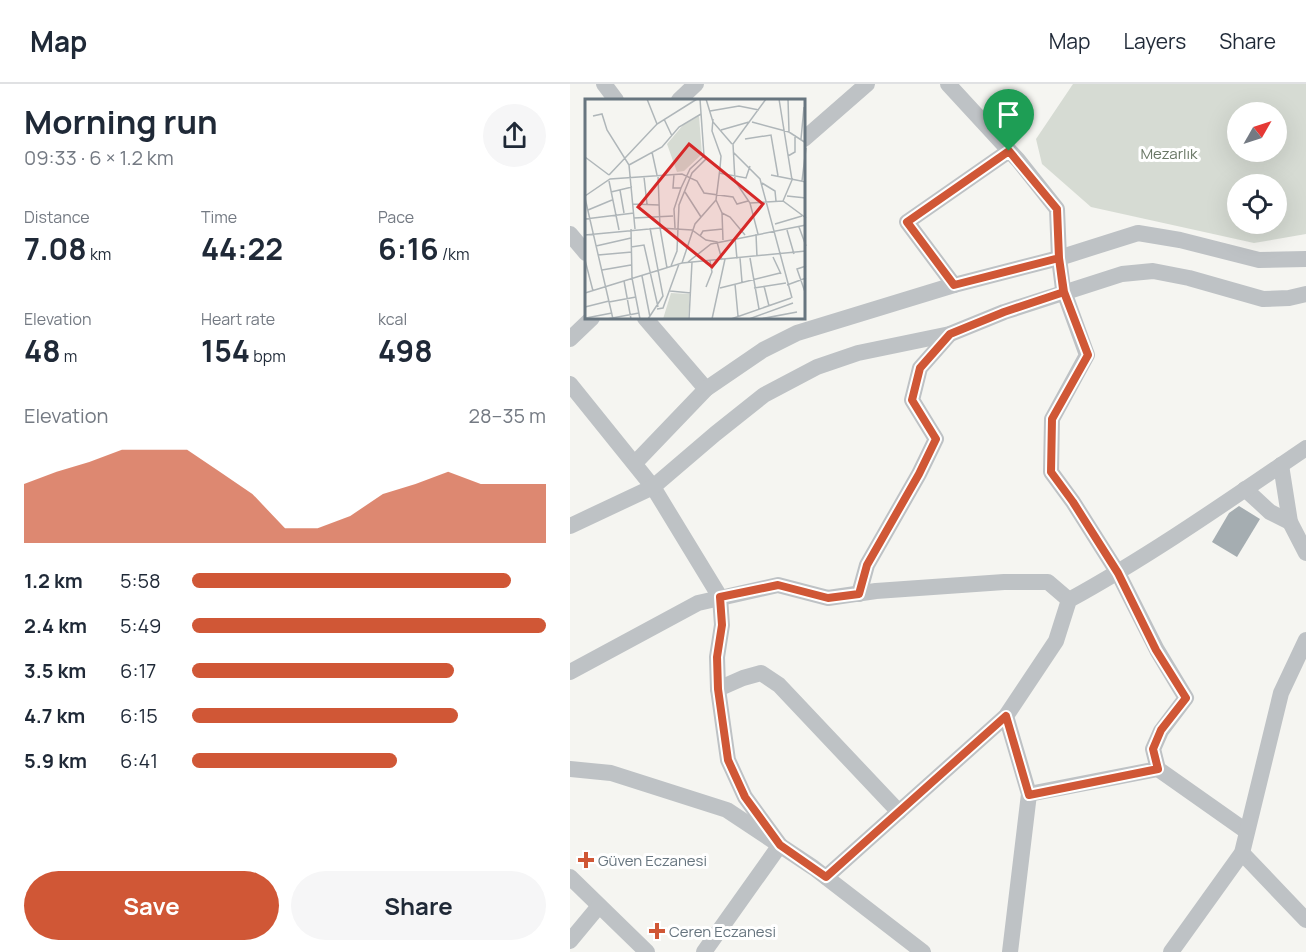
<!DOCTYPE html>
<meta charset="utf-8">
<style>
body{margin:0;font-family:Manrope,sans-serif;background:#f6f6f7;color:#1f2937;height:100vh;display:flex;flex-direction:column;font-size:22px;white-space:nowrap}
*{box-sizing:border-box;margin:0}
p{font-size:20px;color:#747a83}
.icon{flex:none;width:33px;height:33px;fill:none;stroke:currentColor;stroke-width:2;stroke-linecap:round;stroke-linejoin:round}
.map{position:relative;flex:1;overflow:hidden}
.panel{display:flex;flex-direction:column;background:#fff;width:570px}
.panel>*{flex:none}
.needle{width:39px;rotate:51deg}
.fabs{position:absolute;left:657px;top:18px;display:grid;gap:12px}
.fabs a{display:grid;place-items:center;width:60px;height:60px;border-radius:50%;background:#fff;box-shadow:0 6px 24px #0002;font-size:30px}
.pin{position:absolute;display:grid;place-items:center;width:51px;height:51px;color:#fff;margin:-62px -26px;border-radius:50% 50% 50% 0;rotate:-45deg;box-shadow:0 0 6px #0007}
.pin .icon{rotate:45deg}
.round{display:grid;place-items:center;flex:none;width:63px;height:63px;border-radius:32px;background:#f6f6f7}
.headline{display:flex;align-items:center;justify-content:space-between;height:102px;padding:0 24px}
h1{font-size:33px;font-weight:700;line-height:45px}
.stats{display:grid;grid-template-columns:repeat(3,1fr);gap:9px;height:102px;padding:6px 24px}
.stats div{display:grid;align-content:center}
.stats b{font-size:30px;font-weight:700}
.stats small{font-size:16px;font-weight:400}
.stats p{font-size:16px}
.chart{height:168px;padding:12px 24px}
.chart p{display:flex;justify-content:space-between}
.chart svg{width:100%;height:108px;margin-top:6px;fill:#d05736;opacity:.7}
.cta{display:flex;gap:12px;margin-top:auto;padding:12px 24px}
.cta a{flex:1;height:69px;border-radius:36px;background:#d05736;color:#fff;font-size:24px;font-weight:700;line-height:69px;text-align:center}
.cta a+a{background:#f6f6f7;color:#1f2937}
ul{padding:0 24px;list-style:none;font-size:20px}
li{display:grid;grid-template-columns:96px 72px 1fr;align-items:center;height:45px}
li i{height:15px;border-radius:8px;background:#d05736}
header{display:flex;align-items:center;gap:36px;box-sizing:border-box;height:84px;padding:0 30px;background:#fff;border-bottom:2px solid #e0e1e3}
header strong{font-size:28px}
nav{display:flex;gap:33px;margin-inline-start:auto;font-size:21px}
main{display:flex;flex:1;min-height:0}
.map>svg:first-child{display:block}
.green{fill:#d6dbd3;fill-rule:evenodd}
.building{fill:#a5adb1}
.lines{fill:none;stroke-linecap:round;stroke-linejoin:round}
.minor{stroke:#bec2c5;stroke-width:16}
.route-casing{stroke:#fff;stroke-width:12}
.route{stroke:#d05736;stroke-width:8}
.poi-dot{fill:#d05736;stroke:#fff;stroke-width:2}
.labels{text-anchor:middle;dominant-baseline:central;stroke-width:6;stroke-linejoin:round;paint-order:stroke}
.park-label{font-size:15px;fill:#697765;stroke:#fff}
.poi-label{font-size:15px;fill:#67757f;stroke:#fff;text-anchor:start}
.inset-road{fill:none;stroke:#afb6b9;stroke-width:1.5}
.view{fill:#d62828;fill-opacity:0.15;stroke:#d62828;stroke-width:3}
.inset-edge{fill:none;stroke:#67757f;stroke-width:3}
</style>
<header>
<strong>Map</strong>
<nav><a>Map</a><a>Layers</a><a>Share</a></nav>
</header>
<main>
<section class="panel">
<div class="headline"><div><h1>Morning run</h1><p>09:33 · 6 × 1.2 km</p></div><a class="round"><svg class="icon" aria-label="share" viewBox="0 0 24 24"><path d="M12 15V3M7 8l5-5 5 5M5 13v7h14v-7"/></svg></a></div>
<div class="stats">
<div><p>Distance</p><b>7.08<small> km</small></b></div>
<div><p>Time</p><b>44:22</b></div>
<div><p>Pace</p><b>6:16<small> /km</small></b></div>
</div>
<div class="stats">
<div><p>Elevation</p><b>48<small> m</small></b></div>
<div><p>Heart rate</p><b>154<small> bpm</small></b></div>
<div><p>kcal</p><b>498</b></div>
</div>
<div class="chart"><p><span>Elevation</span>28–35 m</p>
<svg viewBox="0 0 160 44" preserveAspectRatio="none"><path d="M0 44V20L10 15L20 11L30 6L40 6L50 6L60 15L70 24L80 38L90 38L100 33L110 24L120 20L130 15L140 20L150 20L160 20V44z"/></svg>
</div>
<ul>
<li><b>1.2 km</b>5:58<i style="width:90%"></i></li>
<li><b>2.4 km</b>5:49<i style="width:100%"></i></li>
<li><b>3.5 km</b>6:17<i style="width:74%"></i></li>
<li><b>4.7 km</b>6:15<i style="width:75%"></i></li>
<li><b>5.9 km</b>6:41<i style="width:58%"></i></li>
</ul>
<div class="cta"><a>Save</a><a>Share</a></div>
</section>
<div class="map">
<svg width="736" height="868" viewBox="0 0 736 868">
<rect width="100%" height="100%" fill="#f5f5f1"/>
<path class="green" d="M503 0H736V150L684 159 521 123 472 80 466 55ZM668 28H706V68H668ZM668 100H706V140H668Z"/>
<path class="building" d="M669 422 690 435 667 473 642 458 659 429Z"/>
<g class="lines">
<g class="minor">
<path d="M34 0 46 16"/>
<path d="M378 0 448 76 487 125 489 174 493 205 517 271 482 335 481 388 503 418 548 489 587 566 616 614 591 647 583 665 588 685 676 747"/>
<path d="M109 16 126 0"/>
<path d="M234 55 297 0"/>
<path d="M0 150 16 169"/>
<path d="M384 201 337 138 439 67"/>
<path d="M75 234 136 305"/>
<path d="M0 255 22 234"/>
<path d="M0 300 83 403 150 513 152 541 147 573 148 605 158 676 175 713 210 761 134 868"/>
<path d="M65 379 136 305 193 266 227 249 384 201 489 174 568 149 610 156 689 176 736 175"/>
<path d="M711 381 720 438 736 469"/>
<path d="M675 405 700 428 720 438"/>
<path d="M0 442 83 403 145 350 194 311 247 283 288 269 380 250 434 228 552 190 583 187 619 194 693 215 719 214 736 210"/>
<path d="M289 510 297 481 349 390 366 355 342 316 350 284 380 250"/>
<path d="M0 588 128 519 208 501 258 514 306 507 434 498H478L499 516"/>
<path d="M148 605 173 594 191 589 209 601 329 728"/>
<path d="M436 632 459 710 440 868"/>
<path d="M0 685 41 689 157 726 244 784 353 868"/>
<path d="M459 710 588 685"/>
<path d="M672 769 736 836"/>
<path d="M0 793 77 868"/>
<path d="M256 793 436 632 486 557 499 516C581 471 658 417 736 364"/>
<path d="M0 857 29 822"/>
<path d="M601 868 672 769 711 609 736 556"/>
</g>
</g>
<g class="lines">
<g class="route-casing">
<path id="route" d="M439 67 487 125 489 174 494 208 434 228 380 250 350 284 342 316 366 355 349 390 297 481 289 510 258 514 208 501 150 513 152 541 147 573 148 605 158 676 175 713 210 761 256 793 436 632 459 711 588 685 583 665 591 646 616 614 586 566 548 489 503 418 481 388 482 335 518 271 494 208 493 205 489 174 384 201 337 138 439 67"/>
</g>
<use href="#route" class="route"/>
</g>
<g class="poi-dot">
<path d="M13 767h6v6h6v6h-6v6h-6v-6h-6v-6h6z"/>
<path d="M84 838h6v6h6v6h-6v6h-6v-6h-6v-6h6z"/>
</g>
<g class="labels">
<g class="park-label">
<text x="599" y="69">Mezarlık</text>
</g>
<g class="poi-label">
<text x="28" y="776">Güven Eczanesi</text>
<text x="99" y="847">Ceren Eczanesi</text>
</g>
</g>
<g transform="translate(15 15)">
<rect width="220" height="220" fill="#f5f5f1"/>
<path d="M114 17 117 55 99 72 92 73 82 45 98 26ZM86 194 105 195 103 220H78Z" fill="#d6dbd3"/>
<path class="inset-road" d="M62 0 72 25M121 0 128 23 147 45M194 0 207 81 198 102M203 0 204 33M125 12 154 7 174 11M8 17 17 15 22 31 44 66 50 130M79 20 87 37M128 20 127 32 136 57 135 69M167 23 204 33 221 44M136 31 164 23M160 40 186 36 193 77M216 40 219 8M67 53 72 76M148 53 175 80 207 199M203 57 210 53V36M0 58 24 76M120 58 135 69 131 101 137 114 138 141M44 66 77 48 94 28 116 15M134 74 161 79 165 67M89 75 88 89H96M24 76 72 25 112 0M73 76 75 129 82 169M186 76 221 83M59 78 62 105M24 82 34 131M217 82 221 49M177 84 190 92 191 102M35 91 39 114M26 93 47 88M100 93 116 118M0 97 25 80 97 75 112 82 119 94 148 98 152 105 163 102M202 97 221 99M0 99 28 220M165 104 198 102 221 119M48 105 74 106M3 111 27 101M137 114 145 118 160 136M49 119 88 117M0 120 49 114M190 125 217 117M214 128 221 147M90 129 89 110 96 89 105 70 119 57 115 0M46 130 47 179 55 220M202 131 209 155M171 135 172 158M173 135 165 104 150 82 148 45 181 0M0 136 75 129 107 131 121 141 132 143 137 161M115 137 118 132 138 130M150 138 152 160M11 147 46 139M46 148 59 146 73 208M13 156 47 153M188 158 196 175M155 159 157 183M165 159 174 210M0 161 8 192M103 163 126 145 221 126M97 164 110 125 131 101M86 167 92 152 94 106 107 74 122 59M17 171 46 166M57 177 65 218M39 182 46 220M150 185 153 217M202 186 221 179M179 187 184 207M121 188 127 173 125 162M135 189 195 174M169 189 201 184M85 192 106 194M220 193 212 170 221 167M0 194 97 164 221 152M24 203 51 198M0 208 24 202M72 210 78 209 94 165M1 219 27 214M22 220 54 214M63 220 78 197 65 129M104 220 107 163M127 220 140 160M146 220 206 199M164 220 208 204M175 220 212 213"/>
<path class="view" d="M104 45 178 105 127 168 53 108Z"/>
<rect width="220" height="220" class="inset-edge"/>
</g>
</svg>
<div class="fabs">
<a><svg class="needle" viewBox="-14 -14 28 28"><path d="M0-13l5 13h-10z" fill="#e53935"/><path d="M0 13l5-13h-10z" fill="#747a83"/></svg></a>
<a><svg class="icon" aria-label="locate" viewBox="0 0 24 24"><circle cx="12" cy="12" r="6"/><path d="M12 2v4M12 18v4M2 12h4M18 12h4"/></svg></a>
</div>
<div class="pin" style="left:439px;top:67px;background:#1e9e55"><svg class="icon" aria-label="arrive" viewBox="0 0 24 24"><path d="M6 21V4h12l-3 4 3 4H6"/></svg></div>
</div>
</main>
